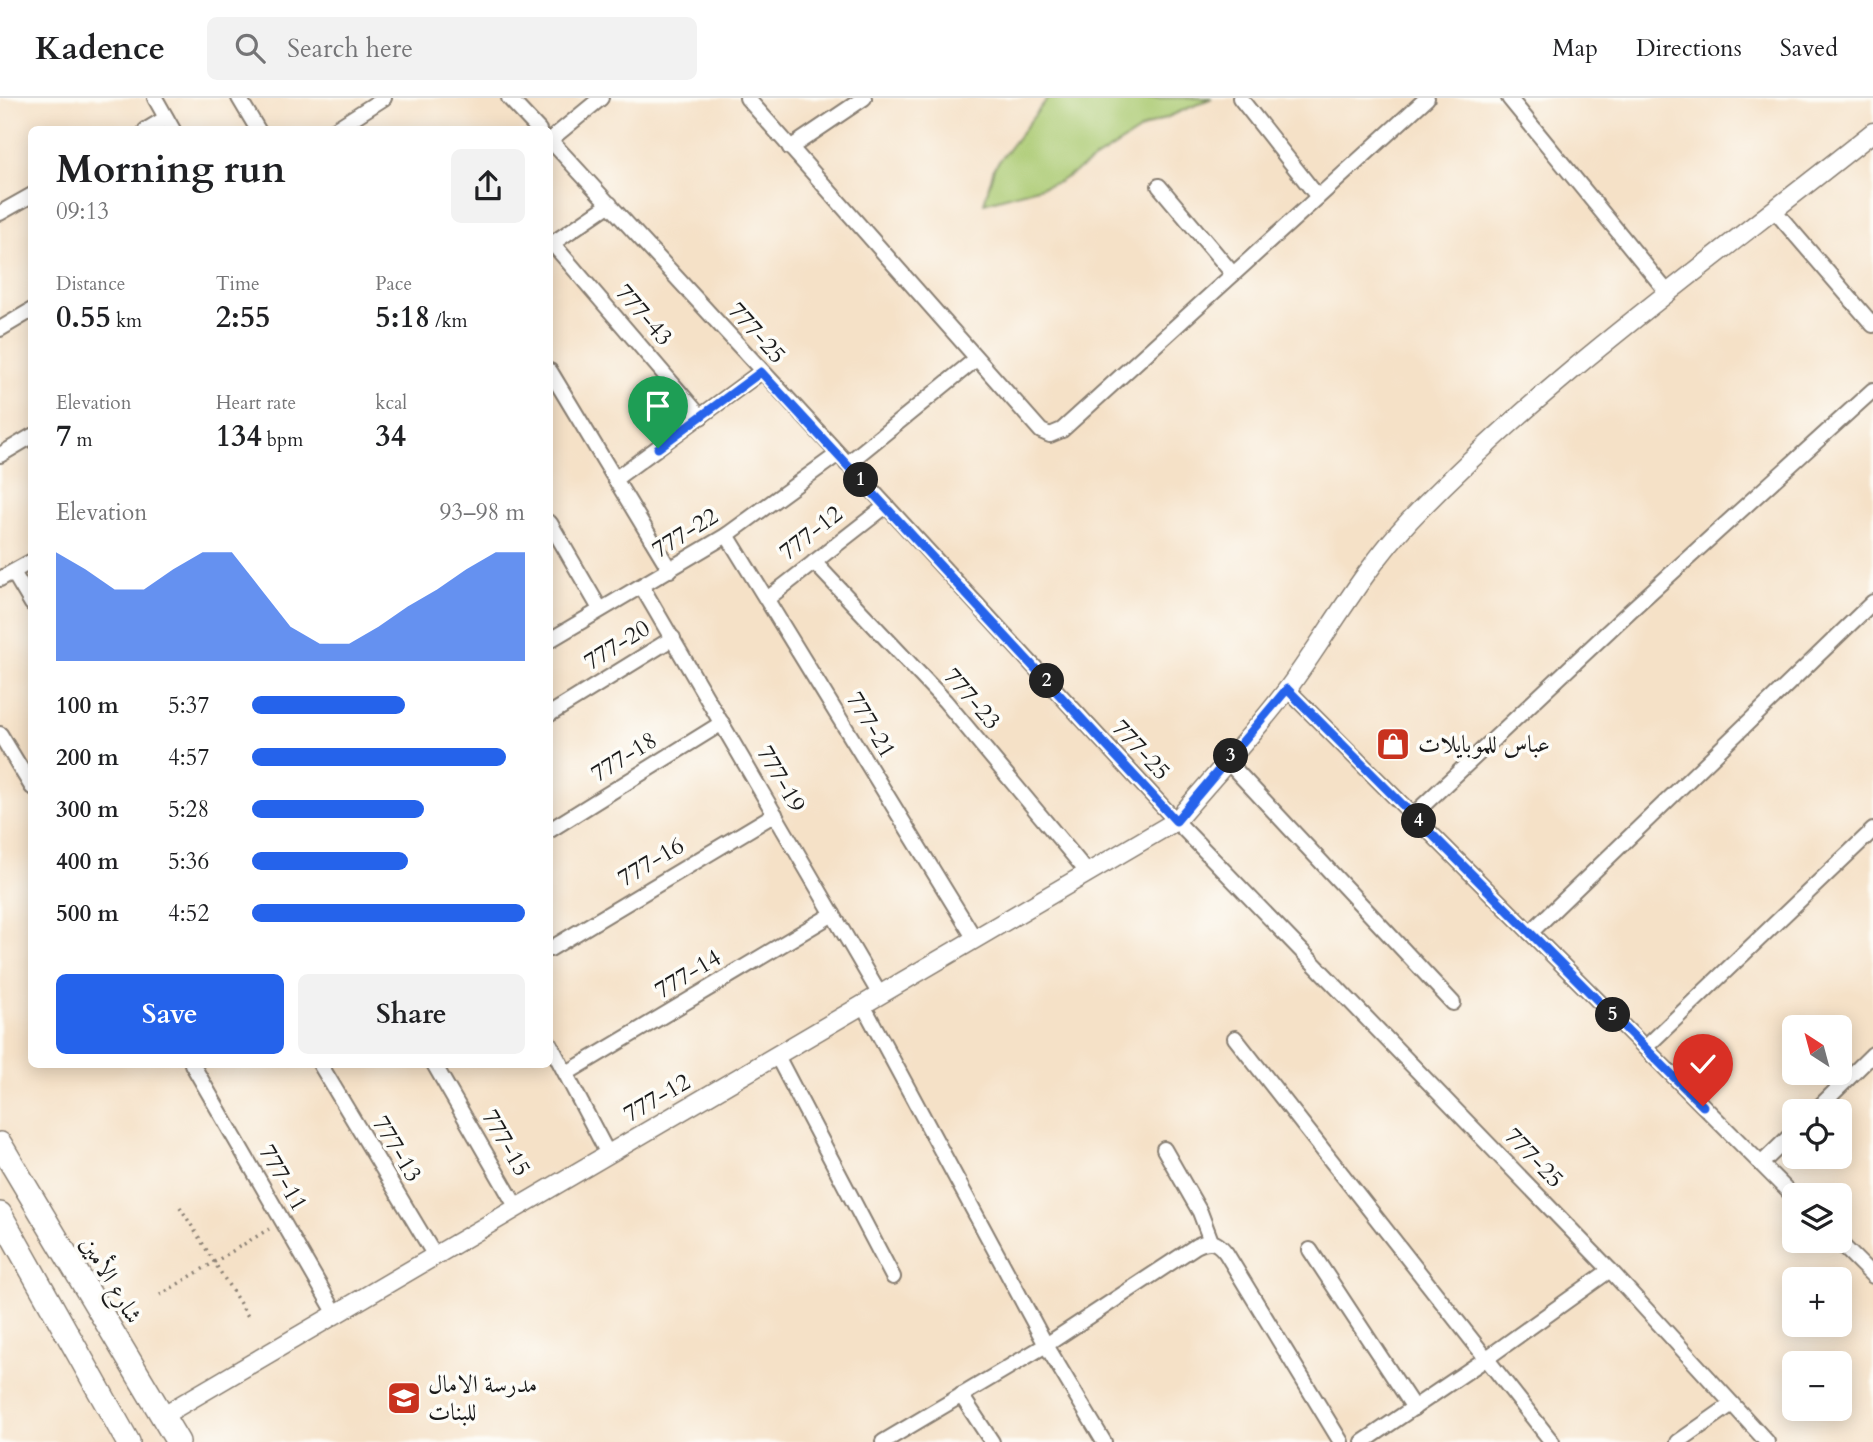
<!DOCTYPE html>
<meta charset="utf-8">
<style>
body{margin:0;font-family:Cardo,Amiri,serif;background:#f2f2f2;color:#202124;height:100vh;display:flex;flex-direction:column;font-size:26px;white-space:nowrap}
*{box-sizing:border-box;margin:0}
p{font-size:23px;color:#757577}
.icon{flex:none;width:38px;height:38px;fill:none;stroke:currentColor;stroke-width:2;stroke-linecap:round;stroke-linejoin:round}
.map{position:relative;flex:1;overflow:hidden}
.details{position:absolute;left:28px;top:28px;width:525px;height:942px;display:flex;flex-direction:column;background:#fff;border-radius:10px;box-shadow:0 4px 18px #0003}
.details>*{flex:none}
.needle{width:46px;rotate:324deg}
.controls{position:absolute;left:1782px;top:917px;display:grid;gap:14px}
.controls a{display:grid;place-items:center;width:70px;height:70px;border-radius:10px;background:#fff;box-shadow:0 4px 18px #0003;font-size:35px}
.pin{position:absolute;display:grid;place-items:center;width:60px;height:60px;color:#fff;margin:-72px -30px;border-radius:50% 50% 50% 0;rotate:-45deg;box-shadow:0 0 7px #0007}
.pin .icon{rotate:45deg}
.km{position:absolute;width:35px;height:35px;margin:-18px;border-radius:50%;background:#222;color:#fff;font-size:19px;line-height:35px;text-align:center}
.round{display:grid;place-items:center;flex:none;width:74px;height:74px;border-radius:10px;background:#f2f2f2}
.head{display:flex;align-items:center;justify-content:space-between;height:119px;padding:0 28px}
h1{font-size:38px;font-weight:700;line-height:52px}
.figures{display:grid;grid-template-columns:repeat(3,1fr);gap:10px;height:119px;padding:7px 28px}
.figures div{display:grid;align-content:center}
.figures b{font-size:30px;font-weight:700}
.figures small{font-size:19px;font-weight:400}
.figures p{font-size:19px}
.chart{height:196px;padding:14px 28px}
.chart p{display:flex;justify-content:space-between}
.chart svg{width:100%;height:126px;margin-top:7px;fill:#2563eb;opacity:.7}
.primary-button{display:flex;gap:14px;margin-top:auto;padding:14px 28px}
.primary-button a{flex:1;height:80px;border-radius:10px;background:#2563eb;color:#fff;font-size:28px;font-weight:700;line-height:80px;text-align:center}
.primary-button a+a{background:#f2f2f2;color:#202124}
ul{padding:0 28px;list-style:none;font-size:23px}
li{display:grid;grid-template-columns:112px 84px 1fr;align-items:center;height:52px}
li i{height:18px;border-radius:9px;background:#2563eb}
header{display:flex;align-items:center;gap:42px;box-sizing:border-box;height:98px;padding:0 35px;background:#fff;border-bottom:2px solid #e0e0e0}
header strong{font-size:33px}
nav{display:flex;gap:38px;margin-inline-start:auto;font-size:24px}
.search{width:490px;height:63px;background:#f2f2f2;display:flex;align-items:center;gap:18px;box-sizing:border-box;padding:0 24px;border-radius:10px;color:#757577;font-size:26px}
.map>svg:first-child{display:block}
.green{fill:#abca72;stroke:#647347;stroke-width:2}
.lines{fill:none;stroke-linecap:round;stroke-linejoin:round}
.minor-casing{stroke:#887e72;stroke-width:18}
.tertiary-casing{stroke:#887e72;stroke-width:21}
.primary-casing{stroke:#887e72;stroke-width:26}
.path{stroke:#887e72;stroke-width:3.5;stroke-dasharray:2 5;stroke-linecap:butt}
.minor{stroke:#fff;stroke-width:14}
.tertiary{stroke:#fff;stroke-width:18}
.primary{stroke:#fff;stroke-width:23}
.route-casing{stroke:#fff;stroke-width:14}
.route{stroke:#2563eb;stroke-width:9}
.labels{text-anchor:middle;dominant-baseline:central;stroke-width:7;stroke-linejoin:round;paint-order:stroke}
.street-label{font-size:24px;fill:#1c1c1c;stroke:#fdfcf7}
.poi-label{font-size:24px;fill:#1c1c1c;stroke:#fdfcf7;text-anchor:start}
</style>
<header>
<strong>Kadence</strong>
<div class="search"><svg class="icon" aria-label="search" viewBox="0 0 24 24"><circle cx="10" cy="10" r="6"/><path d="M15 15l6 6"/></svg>Search here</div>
<nav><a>Map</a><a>Directions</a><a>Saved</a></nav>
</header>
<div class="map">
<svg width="1873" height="1344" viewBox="0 0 1873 1344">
<rect width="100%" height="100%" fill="#fdfcf7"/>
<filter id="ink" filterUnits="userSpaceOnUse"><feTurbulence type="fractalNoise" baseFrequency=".0143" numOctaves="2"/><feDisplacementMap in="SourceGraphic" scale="14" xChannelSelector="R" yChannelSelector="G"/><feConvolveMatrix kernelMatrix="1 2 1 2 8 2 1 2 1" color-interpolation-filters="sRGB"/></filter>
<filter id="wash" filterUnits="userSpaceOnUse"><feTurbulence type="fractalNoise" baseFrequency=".00686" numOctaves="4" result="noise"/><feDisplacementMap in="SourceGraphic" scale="28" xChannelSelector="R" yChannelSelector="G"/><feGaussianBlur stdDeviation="1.57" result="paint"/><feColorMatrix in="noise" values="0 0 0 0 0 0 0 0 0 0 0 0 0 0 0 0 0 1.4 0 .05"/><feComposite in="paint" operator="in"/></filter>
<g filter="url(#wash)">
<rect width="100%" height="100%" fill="#f5e1c7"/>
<path class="green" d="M1048 0H1212L1147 28 1059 84 984 105 994 70Z"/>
</g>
<g filter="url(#ink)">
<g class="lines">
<g class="minor-casing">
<g id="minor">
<path d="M155 0 173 32"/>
<path d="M239 0 258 32"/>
<path d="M509 0 539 32"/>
<path d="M747 0 1041 333 1050 337 1062 332 1427 0"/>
<path d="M1240 0 1318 99"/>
<path d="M1509 0 1668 195"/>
<path d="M146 32 166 20"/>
<path d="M334 32 384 0"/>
<path d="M550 42 1176 723 1610 1172 1767 1344"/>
<path d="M550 42 601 0"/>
<path d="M790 50 864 0"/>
<path d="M1159 88 1233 176"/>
<path d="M1775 113 1873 227"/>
<path d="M0 115 32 97"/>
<path d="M552 145 701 319"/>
<path d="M550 147 610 106"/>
<path d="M0 231 32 212"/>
<path d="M550 273 670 472"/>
<path d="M0 357 32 338"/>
<path d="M847 366 976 261"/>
<path d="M615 381 761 274"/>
<path d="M550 425 600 511"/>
<path d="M727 437 975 841"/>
<path d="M814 464 945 603 1088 775"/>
<path d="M13 474 32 506"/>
<path d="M0 481 32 463"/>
<path d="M642 489 880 897"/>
<path d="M767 501 886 408"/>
<path d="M550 542 727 437 838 356"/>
<path d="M1287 591 1794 1099"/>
<path d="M550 616 673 540"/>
<path d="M0 636 32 689"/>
<path d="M1227 663 1453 905"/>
<path d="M1413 717 1630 513 1873 292"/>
<path d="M550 732 722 625"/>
<path d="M1530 835 1873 504"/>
<path d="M550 851 775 716"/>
<path d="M863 907 1046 1247 1104 1344"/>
<path d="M1235 940 1552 1344"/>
<path d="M550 946 608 1056"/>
<path d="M1645 950 1873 732"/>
<path d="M777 958 893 1179"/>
<path d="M192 966 336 1216"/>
<path d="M320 966 435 1158"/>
<path d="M434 966 517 1110"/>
<path d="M567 975 833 816"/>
<path d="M1815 1013 1873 956"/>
<path d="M1164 1051 1200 1114 1211 1143"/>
<path d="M1761 1066 1794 1034"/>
<path d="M1838 1143 1873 1178"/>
<path d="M1310 1152 1414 1310"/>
<path d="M961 1297 992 1344"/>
<path d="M883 1344 1046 1247 1196 1148C1210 1141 1217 1143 1226 1155L1341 1344"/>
<path d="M1363 1344 1487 1260 1610 1172"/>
<path d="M1678 1344 1732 1306"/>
</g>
</g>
<g class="tertiary-casing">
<path id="tertiary" d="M162 1318 1176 723C1213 679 1254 636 1289 589 1329 534 1363 472 1410 422 1550 276 1716 160 1873 34"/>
</g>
<g class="primary-casing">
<g id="primary">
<path d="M0 1046 178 1344"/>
<path d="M0 1116 128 1344"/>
</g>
</g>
<g class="path">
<path d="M180 1109 249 1220"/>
<path d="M160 1197 269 1131"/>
</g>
<use href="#minor" class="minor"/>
<use href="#tertiary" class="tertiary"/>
<use href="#primary" class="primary"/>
</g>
</g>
<g class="lines" filter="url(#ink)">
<g class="route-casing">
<path id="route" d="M658 350 761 274 1176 723 1287 591 1703 1008"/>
</g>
<use href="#route" class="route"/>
</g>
<defs>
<g id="shop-square" transform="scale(1.75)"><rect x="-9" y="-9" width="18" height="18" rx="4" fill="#c8321e" stroke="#fdfcf7"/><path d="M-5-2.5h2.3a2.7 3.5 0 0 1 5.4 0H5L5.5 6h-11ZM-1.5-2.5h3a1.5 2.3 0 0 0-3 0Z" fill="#fff"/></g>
<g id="school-square" transform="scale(1.75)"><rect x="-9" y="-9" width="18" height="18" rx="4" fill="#c8321e" stroke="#fdfcf7"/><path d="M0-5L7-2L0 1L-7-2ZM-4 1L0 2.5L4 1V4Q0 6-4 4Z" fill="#fff"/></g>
</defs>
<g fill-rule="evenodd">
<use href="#shop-square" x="1393" y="646"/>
<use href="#school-square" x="404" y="1300"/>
</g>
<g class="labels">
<g class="street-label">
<text transform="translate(644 217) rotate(49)">777-43</text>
<text transform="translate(757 235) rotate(48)">777-25</text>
<text transform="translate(685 435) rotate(-32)">777-22</text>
<text transform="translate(811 435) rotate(-38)">777-12</text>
<text transform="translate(617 547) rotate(-32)">777-20</text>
<text transform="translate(972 601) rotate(49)">777-23</text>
<text transform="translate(871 627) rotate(59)">777-21</text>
<text transform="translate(1141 652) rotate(47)">777-25</text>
<text transform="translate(624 659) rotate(-32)">777-18</text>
<text transform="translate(781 681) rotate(60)">777-19</text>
<text transform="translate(651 764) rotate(-31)">777-16</text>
<text transform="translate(688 876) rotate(-31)">777-14</text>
<text transform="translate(657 1000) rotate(-30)">777-12</text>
<text transform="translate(506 1045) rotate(60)">777-15</text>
<text transform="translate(397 1051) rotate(59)">777-13</text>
<text transform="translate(1534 1060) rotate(46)">777-25</text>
<text transform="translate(283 1080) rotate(60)">777-11</text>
<text transform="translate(111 1182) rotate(59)">شارع الأمين</text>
</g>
<g class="poi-label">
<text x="1418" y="646">عباس للموبايلات</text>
<text x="428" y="1286">مدرسة الامال<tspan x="428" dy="28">للبنات</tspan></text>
</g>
</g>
</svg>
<div class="controls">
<a><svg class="needle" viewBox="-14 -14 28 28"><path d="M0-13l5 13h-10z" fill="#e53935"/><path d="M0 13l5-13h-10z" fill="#757577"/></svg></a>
<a><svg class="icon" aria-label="locate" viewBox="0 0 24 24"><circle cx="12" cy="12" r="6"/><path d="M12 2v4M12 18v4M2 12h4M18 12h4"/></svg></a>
<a><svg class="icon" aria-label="layers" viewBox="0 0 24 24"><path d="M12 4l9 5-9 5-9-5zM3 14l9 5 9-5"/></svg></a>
<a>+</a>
<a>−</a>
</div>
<div class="pin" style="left:658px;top:350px;background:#1e9e55"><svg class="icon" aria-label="arrive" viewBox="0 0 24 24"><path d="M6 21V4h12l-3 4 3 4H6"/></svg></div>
<div class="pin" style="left:1703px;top:1008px;background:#d93025"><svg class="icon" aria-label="check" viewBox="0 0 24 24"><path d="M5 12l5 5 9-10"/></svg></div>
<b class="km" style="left:861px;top:382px">1</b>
<b class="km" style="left:1047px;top:583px">2</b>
<b class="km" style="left:1231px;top:658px">3</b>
<b class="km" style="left:1419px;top:723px">4</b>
<b class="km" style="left:1613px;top:917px">5</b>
<section class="details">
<div class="head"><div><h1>Morning run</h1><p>09:13</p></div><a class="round"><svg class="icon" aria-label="share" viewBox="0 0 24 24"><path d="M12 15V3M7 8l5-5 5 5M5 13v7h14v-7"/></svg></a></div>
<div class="figures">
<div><p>Distance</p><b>0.55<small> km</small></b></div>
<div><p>Time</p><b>2:55</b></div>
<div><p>Pace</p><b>5:18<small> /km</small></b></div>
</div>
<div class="figures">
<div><p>Elevation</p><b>7<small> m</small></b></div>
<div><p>Heart rate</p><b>134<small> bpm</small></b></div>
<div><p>kcal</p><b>34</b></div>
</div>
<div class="chart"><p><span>Elevation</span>93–98 m</p>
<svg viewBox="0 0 160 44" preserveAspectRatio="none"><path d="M0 44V6L10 12L20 19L30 19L40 12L50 6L60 6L70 19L80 32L90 38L100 38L110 32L120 25L130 19L140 12L150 6L160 6V44z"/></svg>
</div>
<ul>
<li><b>100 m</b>5:37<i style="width:56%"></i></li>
<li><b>200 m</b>4:57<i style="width:93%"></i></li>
<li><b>300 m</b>5:28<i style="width:63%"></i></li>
<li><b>400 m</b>5:36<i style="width:57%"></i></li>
<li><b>500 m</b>4:52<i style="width:100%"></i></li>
</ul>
<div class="primary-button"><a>Save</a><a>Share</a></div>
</section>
</div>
